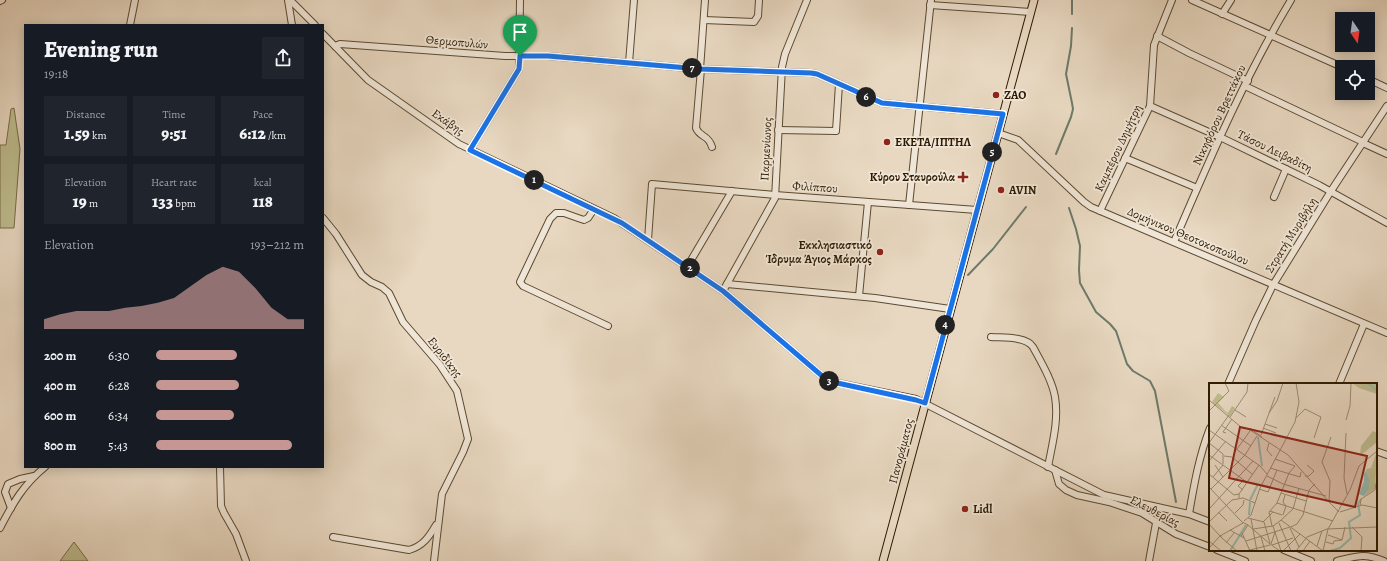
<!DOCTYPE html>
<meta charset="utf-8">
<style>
body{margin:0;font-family:Alegreya,serif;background:#20242c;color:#f1f3f6;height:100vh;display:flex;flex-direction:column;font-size:15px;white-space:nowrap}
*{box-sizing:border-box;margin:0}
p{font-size:13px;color:#9ea1a6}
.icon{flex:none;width:22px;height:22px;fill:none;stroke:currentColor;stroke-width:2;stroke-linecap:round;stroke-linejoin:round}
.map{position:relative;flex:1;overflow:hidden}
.sheet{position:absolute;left:24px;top:24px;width:300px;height:444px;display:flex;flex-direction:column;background:#171b24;border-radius:0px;box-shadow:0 2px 10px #0003}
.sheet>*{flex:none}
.needle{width:26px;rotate:167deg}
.buttons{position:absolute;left:1335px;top:12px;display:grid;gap:8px}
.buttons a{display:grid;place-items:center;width:40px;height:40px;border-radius:0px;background:#171b24;box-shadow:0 2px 10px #0003;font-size:20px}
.pin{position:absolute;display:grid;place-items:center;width:34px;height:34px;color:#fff;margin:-41px -17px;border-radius:50% 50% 50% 0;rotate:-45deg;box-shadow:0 0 4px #0007}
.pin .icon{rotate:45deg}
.km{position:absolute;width:20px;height:20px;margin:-10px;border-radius:50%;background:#222;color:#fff;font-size:11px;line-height:20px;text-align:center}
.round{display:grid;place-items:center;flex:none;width:42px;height:42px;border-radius:0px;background:#20242c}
.headline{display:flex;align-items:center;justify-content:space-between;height:68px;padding:0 20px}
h1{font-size:22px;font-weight:800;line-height:30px}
.figures{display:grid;grid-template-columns:repeat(3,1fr);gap:6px;height:68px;padding:4px 20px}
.figures div{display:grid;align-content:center;border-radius:0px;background:#20242c;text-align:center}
.figures b{font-size:17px;font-weight:800}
.figures small{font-size:11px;font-weight:400}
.figures p{font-size:11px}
.chart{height:112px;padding:8px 20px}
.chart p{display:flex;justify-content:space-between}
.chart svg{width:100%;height:72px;margin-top:4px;fill:#c59692;opacity:.7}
ul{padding:0 20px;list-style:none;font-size:13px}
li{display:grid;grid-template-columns:64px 48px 1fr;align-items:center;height:30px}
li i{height:10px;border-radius:5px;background:#c59692}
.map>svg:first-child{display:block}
.green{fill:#bebc8e;stroke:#766b47}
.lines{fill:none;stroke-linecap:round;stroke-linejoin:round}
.stream{stroke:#6d7a6a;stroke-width:2}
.minor-casing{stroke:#5c4a30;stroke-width:8}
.major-casing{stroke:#2e1a00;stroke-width:9}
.minor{stroke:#f0e6d7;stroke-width:6}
.major{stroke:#e8d8c1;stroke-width:7}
.route-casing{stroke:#fff;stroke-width:8}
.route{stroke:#1a73e8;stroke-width:5}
.poi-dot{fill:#8f2418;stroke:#f0e6d7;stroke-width:1.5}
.labels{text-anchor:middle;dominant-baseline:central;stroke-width:3.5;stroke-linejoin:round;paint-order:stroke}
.street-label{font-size:12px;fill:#2e1a00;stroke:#f0e6d7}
.poi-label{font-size:12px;font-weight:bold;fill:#2e1a00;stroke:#f0e6d7;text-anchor:start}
.inset-river{fill:none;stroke:#97bab1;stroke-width:2}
.inset-road{fill:none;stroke:#9e8c74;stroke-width:1}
.view{fill:#8f2418;fill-opacity:0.15;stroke:#8f2418;stroke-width:2}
.inset-edge{fill:none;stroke:#2e1a00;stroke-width:2}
</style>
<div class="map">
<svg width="1387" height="561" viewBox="0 0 1387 561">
<rect width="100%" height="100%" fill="#e8d8c1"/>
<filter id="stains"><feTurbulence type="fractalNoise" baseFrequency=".005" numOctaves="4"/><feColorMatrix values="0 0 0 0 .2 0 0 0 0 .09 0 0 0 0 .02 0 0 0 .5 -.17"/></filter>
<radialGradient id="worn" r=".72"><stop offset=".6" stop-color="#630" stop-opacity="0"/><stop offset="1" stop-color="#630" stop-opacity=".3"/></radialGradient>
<g class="green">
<path d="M14 108 20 149 14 228H0V145H6L11 109Z"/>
<path d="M74 542 88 561H60Z"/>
</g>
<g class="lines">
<g class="stream">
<path d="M1072 0V14"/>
<path d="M1056 154 1071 117 1073 109 1072 103 1066 74 1071 46 1072 28"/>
<path d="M1069 208 1076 229 1080 246 1079 270 1080 283 1096 312 1110 324 1116 331 1127 364 1133 371 1150 381 1155 391 1176 502"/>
<path d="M968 275 993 249 1026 207"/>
</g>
<g class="minor-casing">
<g id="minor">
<path d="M288 0 292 25"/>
<path d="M290 0 315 25"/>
<path d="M1192 0 1342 67"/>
<path d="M0 1 2 0"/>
<path d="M930 5 1031 12"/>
<path d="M1222 14 1231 0"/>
<path d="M704 20 754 22 758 16 759 0"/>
<path d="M130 25 135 0"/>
<path d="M323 34 368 80 459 144 614 218 723 291 828 381 916 399 1104 495 1189 514 1210 522"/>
<path d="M1157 36 1189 53 1248 81"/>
<path d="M335 46 340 44 505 56H548L700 69 811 73 817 74 882 103 1003 114"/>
<path d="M629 63 634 0"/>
<path d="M700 69 705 0"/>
<path d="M701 69 696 128C700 138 708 134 712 147"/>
<path d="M1368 79 1387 88"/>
<path d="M1245 86 1363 142"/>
<path d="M1150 106 1220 137 1319 185 1387 223"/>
<path d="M778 130 836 131 839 84"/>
<path d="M998 133 1018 140 1084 202 1091 207 1387 333"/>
<path d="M1363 143 1387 154"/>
<path d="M470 150 519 69 520 0"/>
<path d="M1125 158 1197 188"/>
<path d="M1274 197 1286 169"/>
<path d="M909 205 931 0"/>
<path d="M594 209 588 218 584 220 578 218 564 213H556L550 219 520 282 523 286 608 326"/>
<path d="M1100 211 1150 106 1154 45 1172 0"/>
<path d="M323 218 336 234 362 275 371 282 382 287 389 293 403 322 440 365 457 391 468 439 463 452 442 494 434 561"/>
<path d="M648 240 652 184 775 195 977 210"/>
<path d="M1174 242C1209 161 1245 76 1291 0"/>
<path d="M687 267 732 191"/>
<path d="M727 284 875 298 950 309"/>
<path d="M723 291 775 198 782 67 785 54 807 0"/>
<path d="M859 296 868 202"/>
<path d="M991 337C1002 338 1026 336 1033 347 1041 362 1052 380 1055 397 1059 420 1052 445 1048 467"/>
<path d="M1228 384 1256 320 1273 285 1331 191 1387 106"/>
<path d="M1339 384 1364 324"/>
<path d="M1376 451 1387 455"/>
<path d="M220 467 221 506 224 513 236 534 246 561"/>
<path d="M1055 470 1059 484 1066 490 1077 495 1109 502 1142 513 1176 534 1210 547"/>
<path d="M11 508 5 492 8 484 20 479 34 476"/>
<path d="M1189 514C1194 485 1199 456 1210 428"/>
<path d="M0 528C13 503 23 485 45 467"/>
<path d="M333 537 409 550C423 546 429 537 436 525"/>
<path d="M1217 550 1245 561"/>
<path d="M1284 550 1311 561"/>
<path d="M1149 561 1156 523"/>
<path d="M1337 561C1358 556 1364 553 1384 561"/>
</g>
</g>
<g class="major-casing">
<path id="major" d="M883 561 1034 0"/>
</g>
<use href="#minor" class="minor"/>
<use href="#major" class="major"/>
</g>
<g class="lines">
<g class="route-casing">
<path id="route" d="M520 56H548L700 69 811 73 817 74 882 103 1003 114 925 403 916 400 828 381 723 291 622 223 470 150 519 69Z"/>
</g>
<use href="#route" class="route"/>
</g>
<g class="poi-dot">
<circle cx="996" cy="95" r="4"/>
<circle cx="887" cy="142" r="4"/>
<path d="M961 171h4v4h4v4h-4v4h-4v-4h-4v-4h4z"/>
<circle cx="1001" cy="190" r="4"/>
<circle cx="880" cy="252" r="4"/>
<circle cx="965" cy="509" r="4"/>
</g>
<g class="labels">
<g class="street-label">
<text transform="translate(457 42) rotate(5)">Θερμοπυλών</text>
<text transform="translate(1219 115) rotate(-65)">Νικηφόρου Βρεττάκου</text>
<text transform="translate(448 122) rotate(35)">Εκάβης</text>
<text transform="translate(1118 148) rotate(-65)">Καμπέρου Δημήτρη</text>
<text transform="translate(766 149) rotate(-87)">Παρμενίωνος</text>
<text transform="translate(1275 151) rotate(26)">Τάσου Λειβαδίτη</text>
<text transform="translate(815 187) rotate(4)">Φιλίππου</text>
<text transform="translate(1291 235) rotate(-58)">Στρατή Μυριβήλη</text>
<text transform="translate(1188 236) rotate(23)">Δομήνικου Θεοτοκοπούλου</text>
<text transform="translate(445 357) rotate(52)">Ευριδίκης</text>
<text transform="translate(901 451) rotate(-75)">Πανοράματος</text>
<text transform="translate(1155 511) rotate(27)">Ελευθερίας</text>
</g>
<g class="poi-label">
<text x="1004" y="95">ZAO</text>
<text x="895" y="142">ΕΚΕΤΑ/ΙΠΤΗΛ</text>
<text x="955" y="177" text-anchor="end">Κύρου Σταυρούλα</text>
<text x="1009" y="190">AVIN</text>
<text x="872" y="245" text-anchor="end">Εκκλησιαστικό<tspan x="872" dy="14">Ίδρυμα Άγιος Μάρκος</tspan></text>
<text x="973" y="509">Lidl</text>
</g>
</g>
<g transform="translate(1209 383)">
<rect width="168" height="168" fill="#e8d8c1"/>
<path d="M143 0H168V11L150 5ZM9 10 15 14 9 20 11 22 16 28 19 30 23 23 26 25 21 33 3 19ZM164 48 168 50V59L151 73 152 63ZM168 68 166 106 155 113 160 106 161 97 157 88 162 85Z" fill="#bebc8e"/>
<path d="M162 85 157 88 161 97 160 106 155 113 152 112 150 111 155 98V91L158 86Z" fill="#97bab1"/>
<path class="inset-river" d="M159 0 168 8M49 54 53 83M41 117 49 101M40 132 41 119M21 168 37 142M121 168 131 165 142 155 140 139 151 132 149 121 152 116"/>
<path class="inset-road" d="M0 17 33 45 42 46 53 54M26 27 37 34M0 28 20 8 16 0M60 30 68 18 74 0M21 34 38 9 39 0M87 35 96 26 112 34 105 55M137 37 141 23 142 0M56 41 68 45M12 42 42 63M38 45 79 72 120 119M54 45 67 50M0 47 51 83 58 91M17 50 14 49 23 36M137 50 135 95 138 111M52 52 66 14M122 54 113 79 121 98 120 119 130 129M0 60 20 32M0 60 14 71V81M60 60 58 67 63 73M28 66 41 48M0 72 39 100M15 73 23 74 43 91M66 76 86 83M0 78 17 58M6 82 14 94M61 85 91 94 92 89M0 91 25 112 30 111V115M58 93 74 101 117 113M96 93H100L105 88 98 82M4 94 14 82M0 104 33 139 39 142M2 106 36 72 48 53M50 106 59 109 68 87M34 107 29 103 35 97M72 110 97 118M30 111 50 82M68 120 124 138M151 123 152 116 166 107 167 100M1 125 44 78M61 128 73 132M9 129 18 138M131 129 153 122 168 125M26 130 34 122 35 117M74 132 77 123 74 119 76 112M39 135 55 139 61 160M42 136 48 168M72 137 114 168M35 138 42 132 51 105 86 39 90 19 87 0M0 139 23 117 34 115 46 120M54 139 64 129M70 140 82 168M0 141 11 153M39 142 61 161M63 143 60 129 68 120 80 90 86 83M64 143 72 168M82 144 88 141 94 132 100 107 106 101M143 144 153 154 152 168M81 145 90 164M44 146 64 143 71 138 84 126 90 105M119 146 141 107 150 83 168 68M21 147 35 155M33 150 41 168M119 152 133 157M32 153 39 142M52 154 56 168M14 156 12 154V153H11L34 140M14 156 28 168M133 157 136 144M0 158 12 168M37 158 81 144M117 159 124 161 125 158 133 157M17 160 25 150M61 161 71 168M62 161 66 149M63 162 84 155M108 163 113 148M0 165 11 153M37 168 61 162M74 168 91 151M87 168 98 154 118 146 168 144M94 168 101 158M114 168 119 146"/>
<path class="view" d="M31 44 158 73 146 124 20 95Z"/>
<rect width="168" height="168" class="inset-edge"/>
</g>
<rect width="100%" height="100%" filter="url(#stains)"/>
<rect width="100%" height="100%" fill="url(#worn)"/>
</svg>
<div class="buttons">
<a><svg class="needle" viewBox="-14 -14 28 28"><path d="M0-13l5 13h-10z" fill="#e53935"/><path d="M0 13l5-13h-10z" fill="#9ea1a6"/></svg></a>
<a><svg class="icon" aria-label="locate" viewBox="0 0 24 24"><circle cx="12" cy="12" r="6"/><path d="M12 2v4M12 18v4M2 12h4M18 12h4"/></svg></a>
</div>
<div class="pin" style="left:520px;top:56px;background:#1e9e55"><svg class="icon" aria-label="arrive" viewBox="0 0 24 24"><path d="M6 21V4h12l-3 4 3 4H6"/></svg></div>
<b class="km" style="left:534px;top:180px">1</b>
<b class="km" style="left:690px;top:268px">2</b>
<b class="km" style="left:829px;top:381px">3</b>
<b class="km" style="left:945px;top:325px">4</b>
<b class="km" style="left:992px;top:152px">5</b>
<b class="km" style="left:866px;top:97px">6</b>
<b class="km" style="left:692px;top:68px">7</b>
<section class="sheet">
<div class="headline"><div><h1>Evening run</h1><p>19:18</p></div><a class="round"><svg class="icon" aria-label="share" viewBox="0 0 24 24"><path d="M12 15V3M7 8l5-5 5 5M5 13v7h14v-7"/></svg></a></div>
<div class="figures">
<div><p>Distance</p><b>1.59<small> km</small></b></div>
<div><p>Time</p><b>9:51</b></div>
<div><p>Pace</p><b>6:12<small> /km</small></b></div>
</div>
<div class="figures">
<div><p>Elevation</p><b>19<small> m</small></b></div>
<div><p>Heart rate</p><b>133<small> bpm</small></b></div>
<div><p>kcal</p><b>118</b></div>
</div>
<div class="chart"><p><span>Elevation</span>193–212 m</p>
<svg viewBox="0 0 160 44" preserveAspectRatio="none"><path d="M0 44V38L10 35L20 33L30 33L40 33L50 31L60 30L70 28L80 25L90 18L100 11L110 6L120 9L130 19L140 31L150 38L160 38V44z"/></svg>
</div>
<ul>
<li><b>200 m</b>6:30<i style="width:55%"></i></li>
<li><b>400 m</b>6:28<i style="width:56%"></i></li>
<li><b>600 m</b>6:34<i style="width:53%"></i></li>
<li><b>800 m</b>5:43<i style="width:92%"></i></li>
</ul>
</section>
</div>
